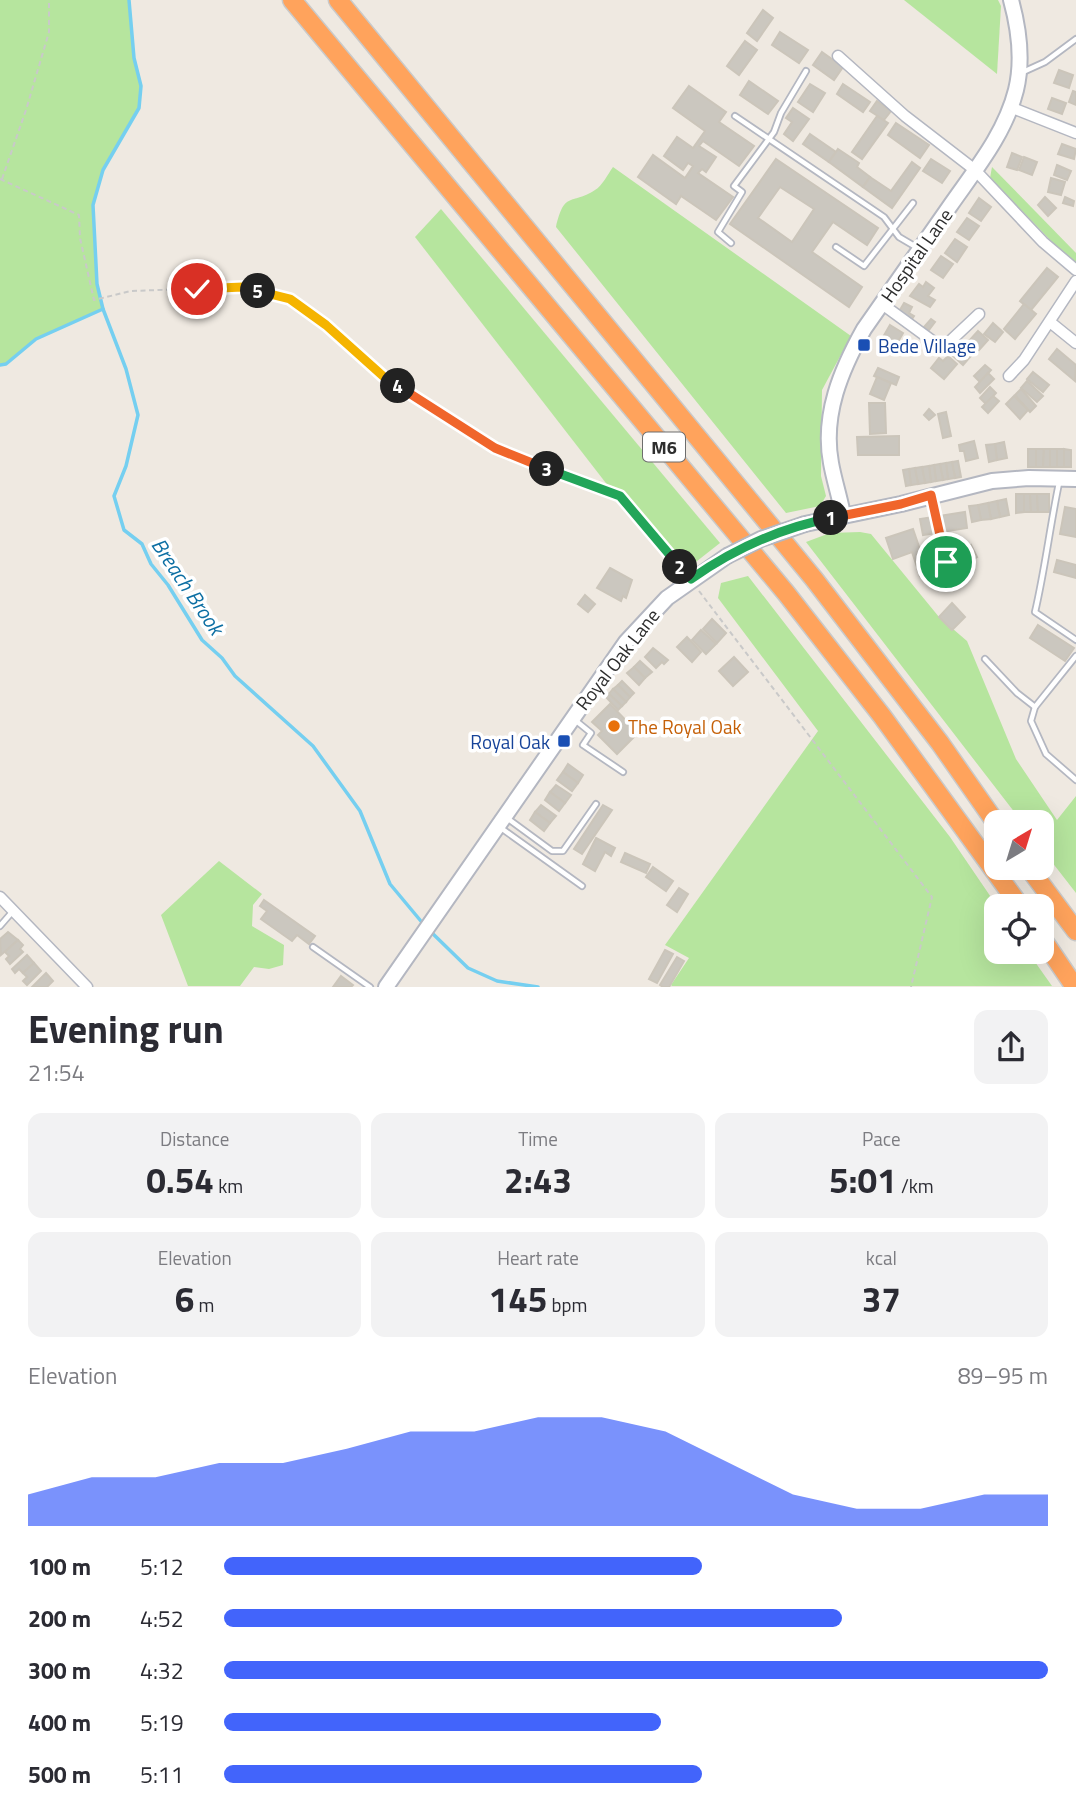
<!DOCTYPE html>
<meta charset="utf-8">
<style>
body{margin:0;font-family:"Titillium Web",sans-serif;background:#f2f2f3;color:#2b2b33;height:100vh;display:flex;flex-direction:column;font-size:26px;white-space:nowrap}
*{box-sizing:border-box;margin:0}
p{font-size:23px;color:#7c7c81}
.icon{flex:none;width:38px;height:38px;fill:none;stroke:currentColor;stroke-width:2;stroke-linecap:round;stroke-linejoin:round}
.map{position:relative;height:987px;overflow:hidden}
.panel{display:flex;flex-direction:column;background:#fff;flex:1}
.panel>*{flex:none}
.needle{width:46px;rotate:38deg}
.controls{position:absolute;left:984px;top:810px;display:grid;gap:14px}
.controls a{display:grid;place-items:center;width:70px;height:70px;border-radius:14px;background:#fff;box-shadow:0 7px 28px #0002;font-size:35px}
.pin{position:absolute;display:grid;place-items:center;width:60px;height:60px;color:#fff;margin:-30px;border:4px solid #fff;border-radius:50%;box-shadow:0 2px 7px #0007}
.km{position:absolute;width:35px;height:35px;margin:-18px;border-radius:50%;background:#222;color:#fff;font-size:19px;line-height:35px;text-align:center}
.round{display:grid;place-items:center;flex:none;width:74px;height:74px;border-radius:14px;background:#f2f2f3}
.headline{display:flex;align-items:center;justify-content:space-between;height:119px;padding:0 28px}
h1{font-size:38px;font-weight:700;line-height:52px}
.metrics{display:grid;grid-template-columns:repeat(3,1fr);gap:10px;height:119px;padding:7px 28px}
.metrics div{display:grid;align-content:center;border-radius:14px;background:#f2f2f3;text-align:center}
.metrics b{font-size:35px;font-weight:700}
.metrics small{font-size:19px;font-weight:400}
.metrics p{font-size:19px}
.chart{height:196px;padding:14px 28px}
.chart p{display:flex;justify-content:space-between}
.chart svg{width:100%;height:126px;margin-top:7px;fill:#4264fb;opacity:.7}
ul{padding:0 28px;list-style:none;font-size:23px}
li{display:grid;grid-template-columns:112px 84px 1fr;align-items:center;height:52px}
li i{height:18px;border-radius:9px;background:#4264fb}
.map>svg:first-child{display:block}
.green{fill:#b6e59e}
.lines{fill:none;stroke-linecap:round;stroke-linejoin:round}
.stream{stroke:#75cff0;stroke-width:3.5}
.building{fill:#cbc7bf;stroke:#cbc5ba;stroke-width:2;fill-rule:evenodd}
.lane-casing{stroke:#b4b7c1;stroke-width:8}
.street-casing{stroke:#b4b7c1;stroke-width:13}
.secondary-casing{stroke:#b4b7c1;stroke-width:18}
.highway-casing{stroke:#c9c9c9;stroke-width:21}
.path{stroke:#c9c9c9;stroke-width:2;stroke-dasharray:5 3.5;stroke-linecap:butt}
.lane{stroke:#fff;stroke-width:4.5}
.street{stroke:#fff;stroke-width:10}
.secondary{stroke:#fff;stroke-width:14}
.highway{stroke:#ffa35c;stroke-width:18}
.secondary-bridge-casing{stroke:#b4b7c1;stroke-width:18;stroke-linecap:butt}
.secondary-bridge{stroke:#fff;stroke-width:14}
.split-1-casing{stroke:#fff;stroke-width:14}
.split-2-casing{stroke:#fff;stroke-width:14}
.split-3-casing{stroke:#fff;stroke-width:14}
.split-4-casing{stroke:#fff;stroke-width:14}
.split-5-casing{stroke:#fff;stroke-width:14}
.split-6-casing{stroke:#fff;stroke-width:14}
.split-1{stroke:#f0652b;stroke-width:9}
.split-2{stroke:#22a559;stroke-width:9}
.split-3{stroke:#22a559;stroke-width:9}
.split-4{stroke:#f0652b;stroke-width:9}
.split-5{stroke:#f5b400;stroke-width:9}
.split-6{stroke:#f5b400;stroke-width:9}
.transit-dot{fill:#1a4fb4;stroke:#fff;stroke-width:2.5}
.food-dot{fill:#e8710a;stroke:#fff;stroke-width:2.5}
.labels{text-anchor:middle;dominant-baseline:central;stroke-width:7;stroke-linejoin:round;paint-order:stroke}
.shield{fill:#fff;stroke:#6d6d6d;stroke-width:2}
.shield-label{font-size:18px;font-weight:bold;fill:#2e2e2e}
.street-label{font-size:19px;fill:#2e2e2e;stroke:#fff}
.transit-label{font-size:19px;fill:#164399;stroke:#fff;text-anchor:start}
.food-label{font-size:19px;fill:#c56008;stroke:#fff;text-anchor:start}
.water-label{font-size:21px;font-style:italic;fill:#0d6fa3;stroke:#fff}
</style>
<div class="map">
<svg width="1076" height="987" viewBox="0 0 1076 987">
<rect width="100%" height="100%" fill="#efe9e1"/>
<g class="green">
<path d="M0 0H129L134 58 141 86 139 108 103 170 93 205 97 284 103 309 36 339 6 364 0 365Z"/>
<path d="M904 0H998L1001 6 997 74Z"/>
<path d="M613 167 851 336 822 390 821 476 826 496 820 506 786 513 556 227C565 190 570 206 595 190 602 186 608 174 613 167Z"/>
<path d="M992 167 1076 253V264L1058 248 990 178Z"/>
<path d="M441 209 720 543 678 576 415 237Z"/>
<path d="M860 532 871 534 939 617 967 641 1016 759 1057 820 1076 796V893L1041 848V822H1022L806 542 830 533Z"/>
<path d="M748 576 950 837 997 906 996 952H1028L1052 986H672L671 985 689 958 665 945 818 731 718 598 721 583Z"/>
<path d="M219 861 262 894 253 905 252 926 284 945 283 965 269 969 254 967 240 986H188L161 915Z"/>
</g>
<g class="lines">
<g class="stream">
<path d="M129 0 134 58 141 86 139 108 103 170 93 205 97 284 103 309 126 369 138 415 126 466 114 496 124 530 142 544 151 564 168 585 202 640 222 658 235 676 313 746 360 811 390 884 425 926"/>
<path d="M0 365 6 364 36 339 103 309"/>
<path d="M430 931 468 968 497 981 538 987"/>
</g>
</g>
<g class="building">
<path d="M763 10 773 18 757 41 747 33Z"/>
<path d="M780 32 808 50 799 63 772 45Z"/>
<path d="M745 41 757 50 739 75 727 66Z"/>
<path d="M822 52 843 67 834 80 813 65Z"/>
<path d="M1059 70 1073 75 1069 88 1054 83Z"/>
<path d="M749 81 778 101 768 114 740 95Z"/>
<path d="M810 84 825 93 813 112 798 102Z"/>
<path d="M843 84 870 102 863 112 837 94Z"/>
<path d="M689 86 726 112 719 122 754 146 739 166 703 141 699 146 716 157 706 172 702 169 698 173 733 197 716 220 681 196 676 204 638 177 653 155 685 178 693 166 688 163 683 170 664 156 677 137 693 148 705 131 673 108Z"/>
<path d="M1073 91 1076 92V105L1069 102Z"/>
<path d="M1052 98 1066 103 1062 114 1048 109Z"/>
<path d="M877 101 891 111 884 120 870 111Z"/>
<path d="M793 108 809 119 793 141 784 134 792 122 786 118Z"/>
<path d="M877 116 888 123 862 159 852 152Z"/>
<path d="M896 123 929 145 920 158 888 135Z"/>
<path d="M810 134 836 152 829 162 803 144Z"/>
<path d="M1062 144 1076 149 1074 159 1058 154Z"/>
<path d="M838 149 859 163 857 167 870 177 863 187 829 162Z"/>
<path d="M1012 153 1022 157 1017 170 1007 167Z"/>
<path d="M1024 157 1037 162 1032 175 1019 170Z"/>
<path d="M776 159 878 228 867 245 833 222 812 252 862 287 849 307 730 224ZM780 187 814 209 792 242 758 218Z"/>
<path d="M931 159 950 171 942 183 923 171Z"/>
<path d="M912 162 920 168 892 208 863 187 870 177 891 191Z"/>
<path d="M1057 165 1071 171 1067 180 1054 175Z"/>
<path d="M1051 178 1065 182 1061 195 1048 192Z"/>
<path d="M1045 197 1056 208 1048 216 1038 205Z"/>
<path d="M1065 197 1074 201 1073 206 1063 203Z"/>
<path d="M979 198 991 207 981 221 969 213Z"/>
<path d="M967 218 979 226 969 240 957 232Z"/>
<path d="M955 239 967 247 957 262 945 253Z"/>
<path d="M941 256 953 264 943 278 931 270Z"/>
<path d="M1047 268 1058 277 1031 310 1020 301Z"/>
<path d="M926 282 934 288 928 296 935 300 930 307 910 296 919 284 923 287Z"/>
<path d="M904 303 912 307 909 313 914 316 910 322 897 315Z"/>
<path d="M1024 304 1036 314 1015 339 1004 329Z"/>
<path d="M931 319 935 322 929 330 924 327Z"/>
<path d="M993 323 1003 332 995 342 984 334Z"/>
<path d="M890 325 903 333 895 347 882 339Z"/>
<path d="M978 331 988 340 979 350 969 341Z"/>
<path d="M967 342 976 350 963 365 951 354 959 345 963 348Z"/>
<path d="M1057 349 1076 365 1075 381 1049 359Z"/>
<path d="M948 356 957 364 944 379 931 368 939 358 943 361Z"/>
<path d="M985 365 991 370 980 382 974 376Z"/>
<path d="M878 368 899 377 896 385 874 376Z"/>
<path d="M1033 372 1049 385 1043 392 1027 379Z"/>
<path d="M988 373 994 379 980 393 975 387Z"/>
<path d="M877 377 891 383 884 400 870 394Z"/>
<path d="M1027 381 1043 396 1037 402 1021 388Z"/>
<path d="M990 387 996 393 986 404 980 398Z"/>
<path d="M1021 389 1036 406 1030 412 1015 395Z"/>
<path d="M993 396 999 401 988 413 982 407Z"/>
<path d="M1014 396 1028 410 1020 419 1006 404Z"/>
<path d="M869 403H885L886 433 870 434Z"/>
<path d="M929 409 935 415 929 420 924 415Z"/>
<path d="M946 412 951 436 943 438 938 414Z"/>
<path d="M899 436V455H858L857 437Z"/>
<path d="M974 441 978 458 966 461 964 451H960L959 445Z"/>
<path d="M1004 442 1007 458 997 460 995 444Z"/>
<path d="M995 444 997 460 989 462 986 445Z"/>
<rect x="1028" y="449" width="8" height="18"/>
<path d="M1036 449H1044L1043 467H1036Z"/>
<path d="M1044 449H1050V467H1043Z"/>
<rect x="1050" y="449" width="7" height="18"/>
<rect x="1057" y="449" width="7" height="18"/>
<path d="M1064 449 1071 450V467H1064Z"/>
<path d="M958 461 961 477 955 478 952 462Z"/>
<path d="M952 462 955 478 948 479 946 463Z"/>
<path d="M946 463 948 479 943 480 940 464Z"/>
<path d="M940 464 943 480 936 481 934 465Z"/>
<path d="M934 465 936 481 931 482 929 466Z"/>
<path d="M929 466 931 482 925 483 922 467Z"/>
<path d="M922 467 925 483 918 484 915 468Z"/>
<path d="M915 468 918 484 911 485 909 469Z"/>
<path d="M909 469 911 485 906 486 903 470Z"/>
<path d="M1016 494H1024V512L1016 513Z"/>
<path d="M1024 494H1030L1031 512H1024Z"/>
<path d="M1030 494H1037L1038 512H1031Z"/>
<path d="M1037 494H1049V512H1038Z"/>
<path d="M1006 499 1009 515 1000 517 997 501Z"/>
<path d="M997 501 1000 517 991 519 988 503Z"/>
<path d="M988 503 991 519 981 520 978 505Z"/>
<path d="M978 505 981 520 972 522 969 506Z"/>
<path d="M1065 507 1076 509V537L1060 534Z"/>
<path d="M965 512 967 528 923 535 920 519Z"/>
<path d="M913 529 928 573 920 576 912 552 893 559 886 538Z"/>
<path d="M962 542 963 549 946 552 945 545Z"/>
<path d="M971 545 977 557 970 561 964 549Z"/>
<path d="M1057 560 1076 565V578L1054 572Z"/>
<path d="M969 562 972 568 956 576 953 570Z"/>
<path d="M610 568 632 580 626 598 623 596 621 601 597 588Z"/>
<path d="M585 595 595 604 588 612 578 604Z"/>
<path d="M952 603 965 617 952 630 939 617Z"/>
<path d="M712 619 726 633 717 643 703 629Z"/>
<path d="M1038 625 1074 648 1065 661 1030 638Z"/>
<path d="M701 630 716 644 706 654 692 640Z"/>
<path d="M687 637 701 652 692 662 677 647Z"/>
<path d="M653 648 668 660 664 664 662 662 656 668 645 657Z"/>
<path d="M734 657 748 672 733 686 719 671Z"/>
<path d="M640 661 652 672 645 678 634 667Z"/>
<path d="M634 667 645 678 639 685 627 673Z"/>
<path d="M622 681 634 693 630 697 618 685Z"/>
<path d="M618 685 630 697 626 702 613 689Z"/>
<path d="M613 689 626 702 622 706 609 694Z"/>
<path d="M609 694 622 706 618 710 606 697Z"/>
<path d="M610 704 638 733 617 754 598 735 602 731 592 722Z"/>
<path d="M568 764 583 775 578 783 563 772Z"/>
<path d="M563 772 578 783 572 791 557 780Z"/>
<path d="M556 785 571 795 565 803 550 792Z"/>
<path d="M550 792 565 803 559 811 545 800Z"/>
<path d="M541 805 556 816 550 823 535 812Z"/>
<path d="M603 805 612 810 582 854 574 849Z"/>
<path d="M535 812 550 823 544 831 530 820Z"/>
<path d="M596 838 615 848 611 856 605 852 595 871 583 864Z"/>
<path d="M625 853 650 864 646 873 621 862Z"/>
<path d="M653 867 673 881 666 891 646 877Z"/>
<path d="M679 888 688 894 677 912 667 905Z"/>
<path d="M264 900 315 936 309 944 297 935 292 941 261 919 267 911 260 906Z"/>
<path d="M8 932 18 940 1 955 0 939Z"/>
<path d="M18 940 23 945 20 949 23 952 10 964 6 959 9 956 5 952Z"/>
<path d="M665 950 673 954 657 983 649 979Z"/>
<path d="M27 955 34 963 23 973 19 969 15 973 12 969Z"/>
<path d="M677 957 684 961 669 987H663L660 985Z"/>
<path d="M34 963 41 971 27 985 23 981 27 977 23 973Z"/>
<path d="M46 973 53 981 47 987H32Z"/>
<path d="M341 976 353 985 351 987H333Z"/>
</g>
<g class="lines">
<g class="lane-casing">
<g id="lane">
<path d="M1023 72 1045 62 1076 39"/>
<path d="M735 116 884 217 899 237 916 247"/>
<path d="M731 243 718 232 742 192 734 186 774 132 781 113 806 71"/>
<path d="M836 247 864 266 913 203"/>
<path d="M1059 483C1050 526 1045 569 1035 612L1076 640"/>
<path d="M932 500 946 562 962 557"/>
<path d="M1076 656 1035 707 1031 721 1046 754 1076 780"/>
<path d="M985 659 1017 693 1035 707"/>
<path d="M575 720 591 733 583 745 623 772"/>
<path d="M507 818 552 851H563L596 804"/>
<path d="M501 828 582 886"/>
<path d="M0 926 13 911"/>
<path d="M313 947 370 987"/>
</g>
</g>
<g class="street-casing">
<g id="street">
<path d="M838 56 905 116 975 170 1043 242 1076 270"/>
<path d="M1010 107 1076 133"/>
<path d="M882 304 938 345H946L979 314"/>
<path d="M1050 322 1076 343"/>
<path d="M1009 376 1024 360 1076 281"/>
<path d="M0 897 87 987"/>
</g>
</g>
<g class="secondary-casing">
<g id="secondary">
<path d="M843 515C840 498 834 480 831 463 822 415 841 370 864 329 893 288 921 247 950 206 975 170 1005 134 1016 90 1023 61 1019 29 1011 0"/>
<path d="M805 524 901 504 992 481 1029 478 1076 479"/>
<path d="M386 987 626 642 667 598 727 556"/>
</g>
</g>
<g class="highway-casing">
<g id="highway">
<path d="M292 0 786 593 882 716 1020 906"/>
<path d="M338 0 814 579 940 743 996 823"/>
<path d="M1029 868 1076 931"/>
<path d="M1041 937 1075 987"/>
</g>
</g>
<g class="path">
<path d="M0 179 79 215 80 238 94 300 131 291 243 287 290 299 326 325 384 377 495 448 620 496 683 570"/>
<path d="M2 179 26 110 49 32V0"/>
<path d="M699 591 932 897 911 987"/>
</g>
<use href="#lane" class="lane"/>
<use href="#street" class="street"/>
<use href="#secondary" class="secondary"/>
<use href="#highway" class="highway"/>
<g class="secondary-bridge-casing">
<path id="secondary-bridge" d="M727 556 761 539 805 524"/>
</g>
<use href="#secondary-bridge" class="secondary-bridge"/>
</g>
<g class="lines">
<g class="split-1-casing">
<path id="split-1" d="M831 518 901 504 931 495 946 562"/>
</g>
<g class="split-2-casing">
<path id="split-2" d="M680 567 691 579C734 549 780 528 831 518"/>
</g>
<g class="split-3-casing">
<path id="split-3" d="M547 469 620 496 680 567"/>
</g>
<g class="split-4-casing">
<path id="split-4" d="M398 386 495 448 547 469"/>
</g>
<g class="split-5-casing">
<path id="split-5" d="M258 291 290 299 326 325 384 377 398 386"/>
</g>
<g class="split-6-casing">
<path id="split-6" d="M197 289 243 287 258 291"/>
</g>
<use href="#split-1" class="split-1"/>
<use href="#split-2" class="split-2"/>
<use href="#split-3" class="split-3"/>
<use href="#split-4" class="split-4"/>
<use href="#split-5" class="split-5"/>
<use href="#split-6" class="split-6"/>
</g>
<g class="transit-dot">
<rect x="857" y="338" width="14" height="14" rx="3.5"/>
<rect x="557" y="734" width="14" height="14" rx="3.5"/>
</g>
<circle class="food-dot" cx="614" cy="726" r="7"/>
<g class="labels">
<rect class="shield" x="643" y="432.5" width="42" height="29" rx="5"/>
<g class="shield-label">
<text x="664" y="447">M6</text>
</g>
<g class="street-label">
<text transform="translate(916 255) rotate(-55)">Hospital Lane</text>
<text transform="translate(617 659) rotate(-52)">Royal Oak Lane</text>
</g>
<g class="transit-label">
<text x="878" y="345">Bede Village</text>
<text x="550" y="741" text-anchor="end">Royal Oak</text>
</g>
<g class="food-label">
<text x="628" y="726">The Royal Oak</text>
</g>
<g class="water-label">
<text transform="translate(188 586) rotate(56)">Breach Brook</text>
</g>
</g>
</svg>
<div class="controls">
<a><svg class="needle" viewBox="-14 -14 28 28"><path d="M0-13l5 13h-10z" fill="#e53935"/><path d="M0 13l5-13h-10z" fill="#7c7c81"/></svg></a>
<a><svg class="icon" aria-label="locate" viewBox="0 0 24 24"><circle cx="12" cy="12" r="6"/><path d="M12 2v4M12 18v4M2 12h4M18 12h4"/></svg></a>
</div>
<div class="pin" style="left:946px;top:562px;background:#1e9e55"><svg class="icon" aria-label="arrive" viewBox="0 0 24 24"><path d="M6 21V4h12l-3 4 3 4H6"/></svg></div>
<div class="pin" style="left:197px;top:289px;background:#d93025"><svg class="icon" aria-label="check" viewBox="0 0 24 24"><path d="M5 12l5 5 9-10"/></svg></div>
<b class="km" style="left:831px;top:518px">1</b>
<b class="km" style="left:680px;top:567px">2</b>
<b class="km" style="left:547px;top:469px">3</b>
<b class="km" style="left:398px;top:386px">4</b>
<b class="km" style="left:258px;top:291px">5</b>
</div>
<section class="panel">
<div class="headline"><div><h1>Evening run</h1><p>21:54</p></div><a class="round"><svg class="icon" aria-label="share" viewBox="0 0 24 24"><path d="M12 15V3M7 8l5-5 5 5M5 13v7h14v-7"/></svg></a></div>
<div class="metrics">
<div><p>Distance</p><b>0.54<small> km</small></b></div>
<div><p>Time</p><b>2:43</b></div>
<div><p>Pace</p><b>5:01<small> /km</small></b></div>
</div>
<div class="metrics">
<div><p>Elevation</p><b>6<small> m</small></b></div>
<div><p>Heart rate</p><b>145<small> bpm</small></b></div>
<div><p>kcal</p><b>37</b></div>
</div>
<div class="chart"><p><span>Elevation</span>89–95 m</p>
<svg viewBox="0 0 160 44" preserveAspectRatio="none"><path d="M0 44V33L10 27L20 27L30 22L40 22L50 17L60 11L70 11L80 6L90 6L100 11L110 22L120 33L130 38L140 38L150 33L160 33V44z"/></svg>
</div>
<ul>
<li><b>100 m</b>5:12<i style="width:58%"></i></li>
<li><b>200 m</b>4:52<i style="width:75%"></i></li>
<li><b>300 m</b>4:32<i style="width:100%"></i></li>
<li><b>400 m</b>5:19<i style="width:53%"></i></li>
<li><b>500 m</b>5:11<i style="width:58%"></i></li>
</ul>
</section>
